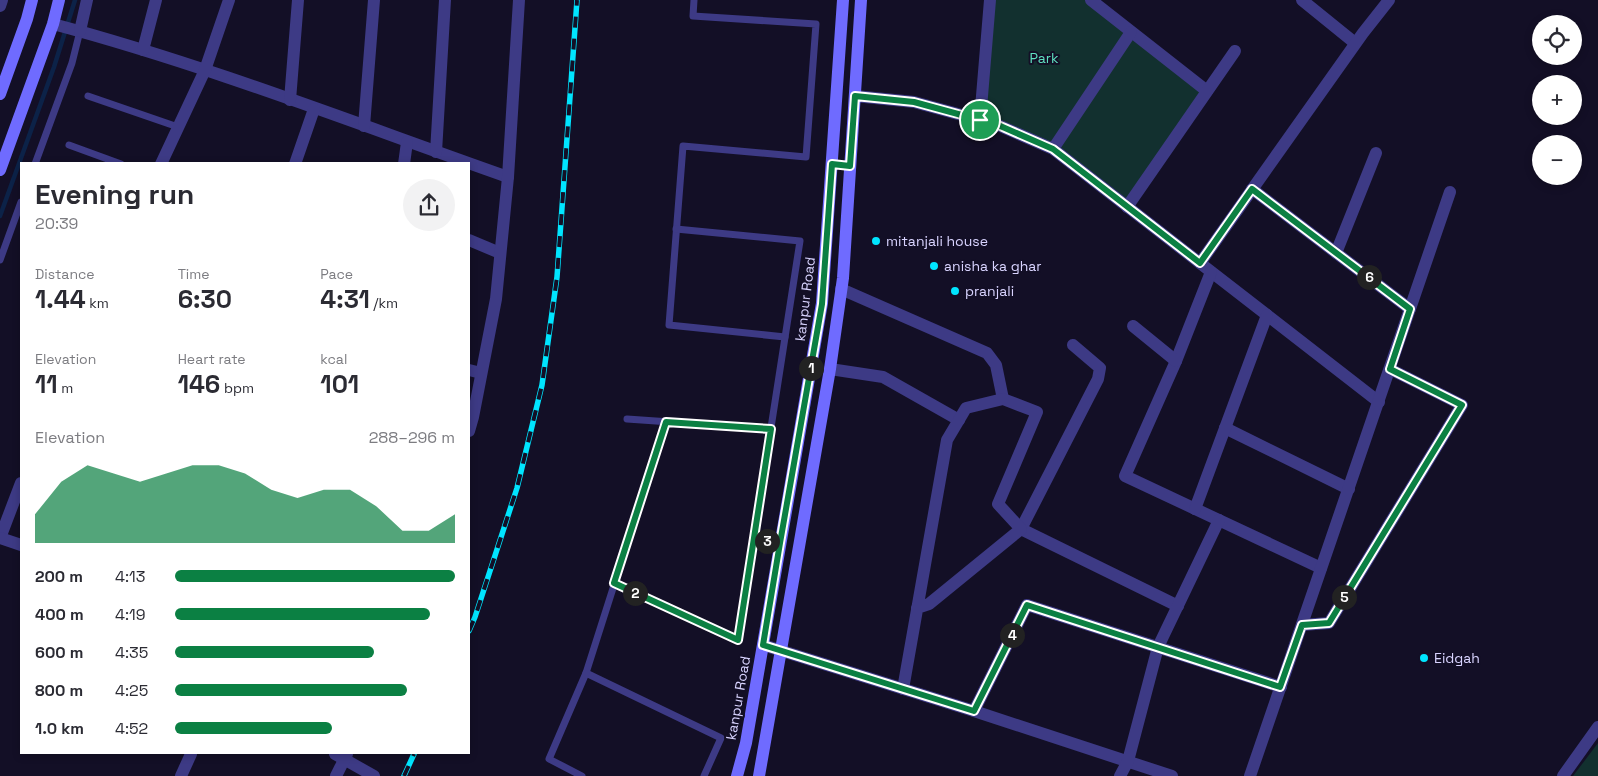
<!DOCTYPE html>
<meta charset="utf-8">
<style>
body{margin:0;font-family:"Space Grotesk",sans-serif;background:#f2f2f3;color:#2b2b33;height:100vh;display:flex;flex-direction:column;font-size:19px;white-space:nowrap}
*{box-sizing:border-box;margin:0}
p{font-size:16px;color:#7c7c81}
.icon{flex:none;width:28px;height:28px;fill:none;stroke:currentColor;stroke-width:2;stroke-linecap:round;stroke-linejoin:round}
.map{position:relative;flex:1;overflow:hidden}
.drawer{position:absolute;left:20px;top:162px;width:450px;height:592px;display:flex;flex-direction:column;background:#fff;border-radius:0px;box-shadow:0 2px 8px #0003}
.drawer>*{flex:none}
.controls{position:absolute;left:1532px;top:15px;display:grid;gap:10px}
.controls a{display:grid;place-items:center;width:50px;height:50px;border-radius:50%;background:#fff;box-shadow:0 2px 8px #0003;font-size:25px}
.pin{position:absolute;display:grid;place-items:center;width:42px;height:42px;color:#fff;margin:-21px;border:2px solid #fff;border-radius:50%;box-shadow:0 1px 5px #0007}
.km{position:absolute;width:25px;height:25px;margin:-12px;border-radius:50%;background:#222;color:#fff;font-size:14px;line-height:25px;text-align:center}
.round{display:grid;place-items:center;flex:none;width:52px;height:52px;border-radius:26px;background:#f2f2f3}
.overview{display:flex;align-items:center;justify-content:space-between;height:85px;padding:0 15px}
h1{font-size:28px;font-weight:600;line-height:38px}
.figures{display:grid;grid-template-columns:repeat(3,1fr);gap:8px;height:85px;padding:5px 15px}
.figures div{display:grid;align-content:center}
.figures b{font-size:25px;font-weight:600}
.figures small{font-size:14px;font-weight:400}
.figures p{font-size:14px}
.chart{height:140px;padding:10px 15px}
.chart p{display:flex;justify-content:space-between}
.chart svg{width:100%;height:90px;margin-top:5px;fill:#0b8043;opacity:.7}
ul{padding:0 15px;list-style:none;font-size:16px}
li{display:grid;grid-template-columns:80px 60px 1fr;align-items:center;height:38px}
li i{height:12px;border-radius:6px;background:#0b8043}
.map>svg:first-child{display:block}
.green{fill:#12302f}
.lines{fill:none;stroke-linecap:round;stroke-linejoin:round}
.stream{stroke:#0c2248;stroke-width:4.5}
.lane{stroke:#3d3a85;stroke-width:7}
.street{stroke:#3d3a85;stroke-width:12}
.secondary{stroke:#6f6bff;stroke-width:12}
.rail-casing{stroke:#00e5ff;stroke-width:5.5}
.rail{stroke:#130f26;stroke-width:4;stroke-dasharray:11;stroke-linecap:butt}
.route-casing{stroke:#fff;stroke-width:10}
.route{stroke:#0b8043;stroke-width:6}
.poi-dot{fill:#00e5ff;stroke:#130f26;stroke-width:2}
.labels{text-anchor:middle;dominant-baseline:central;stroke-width:4;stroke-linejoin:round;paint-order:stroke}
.park-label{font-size:14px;fill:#5fe0c0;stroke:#130f26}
.poi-label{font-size:14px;fill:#d9d4ff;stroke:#130f26;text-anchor:start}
.street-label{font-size:14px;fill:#d9d4ff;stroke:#130f26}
</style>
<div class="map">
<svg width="1598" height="776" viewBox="0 0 1598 776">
<rect width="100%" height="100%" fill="#130f26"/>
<g class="green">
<path d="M990 0H1091L1207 91 1127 207 1053 149 980 120Z"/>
<path d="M1598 743V776H1573Z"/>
</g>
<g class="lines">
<path class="stream" d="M0 216 54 67 75 0"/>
<g class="lane">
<path d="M694 0 693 16 816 24 806 157 683 146 669 325 785 337"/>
<path d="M88 96 178 127"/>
<path d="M69 145 121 164"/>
<path d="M35 164 72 63 80 31"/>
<path d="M0 260 21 202"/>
<path d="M627 419 771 429"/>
<path d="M754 539 780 543"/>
<path d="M615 583 738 640 800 241 676 229"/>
<path d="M586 673 721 738 704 776"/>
<path d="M582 776 549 759 586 673 666 422"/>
</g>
<g class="street">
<path d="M1091 0 1207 91"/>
<path d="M1302 0 1355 43"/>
<path d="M0 6 2 0"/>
<path d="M53 24C207 65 357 124 508 177"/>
<path d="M80 31 87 0"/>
<path d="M143 50 156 0"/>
<path d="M855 96 914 102 980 120 998 125 1053 149 1379 402"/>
<path d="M290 100 298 0"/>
<path d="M980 120 990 0"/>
<path d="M364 126 374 0"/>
<path d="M1053 149 1131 32"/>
<path d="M436 152 445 0"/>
<path d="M161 164 205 70 229 0"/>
<path d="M295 164 314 109"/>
<path d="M404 164 407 142"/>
<path d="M1252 189 1410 309"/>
<path d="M1127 207 1235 51"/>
<path d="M469 240 500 253"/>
<path d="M1336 253 1376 153"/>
<path d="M1200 263 1363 33 1389 0"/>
<path d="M1211 272 1176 361 1125 476 1321 568"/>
<path d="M841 289 987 353 996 365 1003 399"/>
<path d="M1133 326 1176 361"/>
<path d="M1073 345 1100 368 1098 379 1021 529 1178 606"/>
<path d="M830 369 883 377 959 420"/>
<path d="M469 370 481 373"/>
<path d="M1225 428 1349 489"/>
<path d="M469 431 473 417 496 299 508 177 519 0"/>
<path d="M1195 509 1267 315"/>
<path d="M0 538 21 483"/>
<path d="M0 538 21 545"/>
<path d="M1302 625 1329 623 1462 405 1390 369"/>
<path d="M763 645 974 711 1172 776"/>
<path d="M903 689 947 440 966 408 1003 399 1037 412 998 504 1021 529 929 604 917 608"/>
<path d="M974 711 1027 605 1281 687"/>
<path d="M335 754 374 776"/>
<path d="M181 776 191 754"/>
<path d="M336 776 347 754"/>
<path d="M1120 776 1128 761 1158 647 1219 520"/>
<path d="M1250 776 1450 192"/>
<path d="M1563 776 1598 727"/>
</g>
<g class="secondary">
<path d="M0 94 27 19 32 0"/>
<path d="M0 170 53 24 59 0"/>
<path d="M737 776 746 743 822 303 843 0"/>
<path d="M759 776 830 369 843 278 861 0"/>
</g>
<g class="rail-casing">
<g id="rail">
<path d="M469 631 475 617 517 488 542 385 557 277 577 0"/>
<path d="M404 776 414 754"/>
</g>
</g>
<use href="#rail" class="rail"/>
</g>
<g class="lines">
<g class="route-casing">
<path id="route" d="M980 120 914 102 855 96 850 166 832 164 822 304 780 543 754 538 738 640 614 583 666 422 771 429 754 538 780 543 763 645 974 711 1027 605 1280 687 1302 625 1329 623 1462 405 1390 369 1410 309 1252 189 1200 263 1053 149 998 125 980 120"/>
</g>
<use href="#route" class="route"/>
</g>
<g class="poi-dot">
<circle cx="876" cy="241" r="5"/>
<circle cx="934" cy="266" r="5"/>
<circle cx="955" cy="291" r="5"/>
<circle cx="1424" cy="658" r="5"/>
</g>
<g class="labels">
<g class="park-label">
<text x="1044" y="58">Park</text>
</g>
<g class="poi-label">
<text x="886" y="241">mitanjali house</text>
<text x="944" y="266">anisha ka ghar</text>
<text x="965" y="291">pranjali</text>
<text x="1434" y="658">Eidgah</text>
</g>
<g class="street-label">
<text transform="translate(805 299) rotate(-83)">kanpur Road</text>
<text transform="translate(738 698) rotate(-80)">kanpur Road</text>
</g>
</g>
</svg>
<div class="controls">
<a><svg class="icon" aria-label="locate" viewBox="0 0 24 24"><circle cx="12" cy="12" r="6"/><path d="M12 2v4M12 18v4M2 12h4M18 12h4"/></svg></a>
<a>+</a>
<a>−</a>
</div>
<div class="pin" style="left:980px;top:120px;background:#1e9e55"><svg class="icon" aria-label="arrive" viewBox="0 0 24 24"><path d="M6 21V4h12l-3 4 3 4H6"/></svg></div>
<b class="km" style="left:811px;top:368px">1</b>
<b class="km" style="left:635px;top:593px">2</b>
<b class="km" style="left:767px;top:541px">3</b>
<b class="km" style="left:1012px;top:635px">4</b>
<b class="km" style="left:1344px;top:597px">5</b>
<b class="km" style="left:1369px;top:277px">6</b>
<section class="drawer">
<div class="overview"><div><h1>Evening run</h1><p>20:39</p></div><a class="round"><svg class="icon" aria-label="share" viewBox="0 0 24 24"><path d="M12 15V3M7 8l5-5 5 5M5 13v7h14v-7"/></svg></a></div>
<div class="figures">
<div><p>Distance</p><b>1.44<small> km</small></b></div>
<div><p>Time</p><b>6:30</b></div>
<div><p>Pace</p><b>4:31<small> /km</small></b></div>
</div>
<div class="figures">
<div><p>Elevation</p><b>11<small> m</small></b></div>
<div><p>Heart rate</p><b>146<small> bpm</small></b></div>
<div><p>kcal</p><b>101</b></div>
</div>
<div class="chart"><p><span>Elevation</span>288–296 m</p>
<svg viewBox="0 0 160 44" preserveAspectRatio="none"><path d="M0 44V30L10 14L20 6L30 10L40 14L50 10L60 6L70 6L80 10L90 18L100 22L110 18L120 18L130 26L140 38L150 38L160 30V44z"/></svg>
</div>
<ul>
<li><b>200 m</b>4:13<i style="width:100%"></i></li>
<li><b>400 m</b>4:19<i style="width:91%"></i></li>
<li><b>600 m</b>4:35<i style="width:71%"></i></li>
<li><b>800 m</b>4:25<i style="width:83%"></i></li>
<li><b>1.0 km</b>4:52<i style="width:56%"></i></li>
</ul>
</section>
</div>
